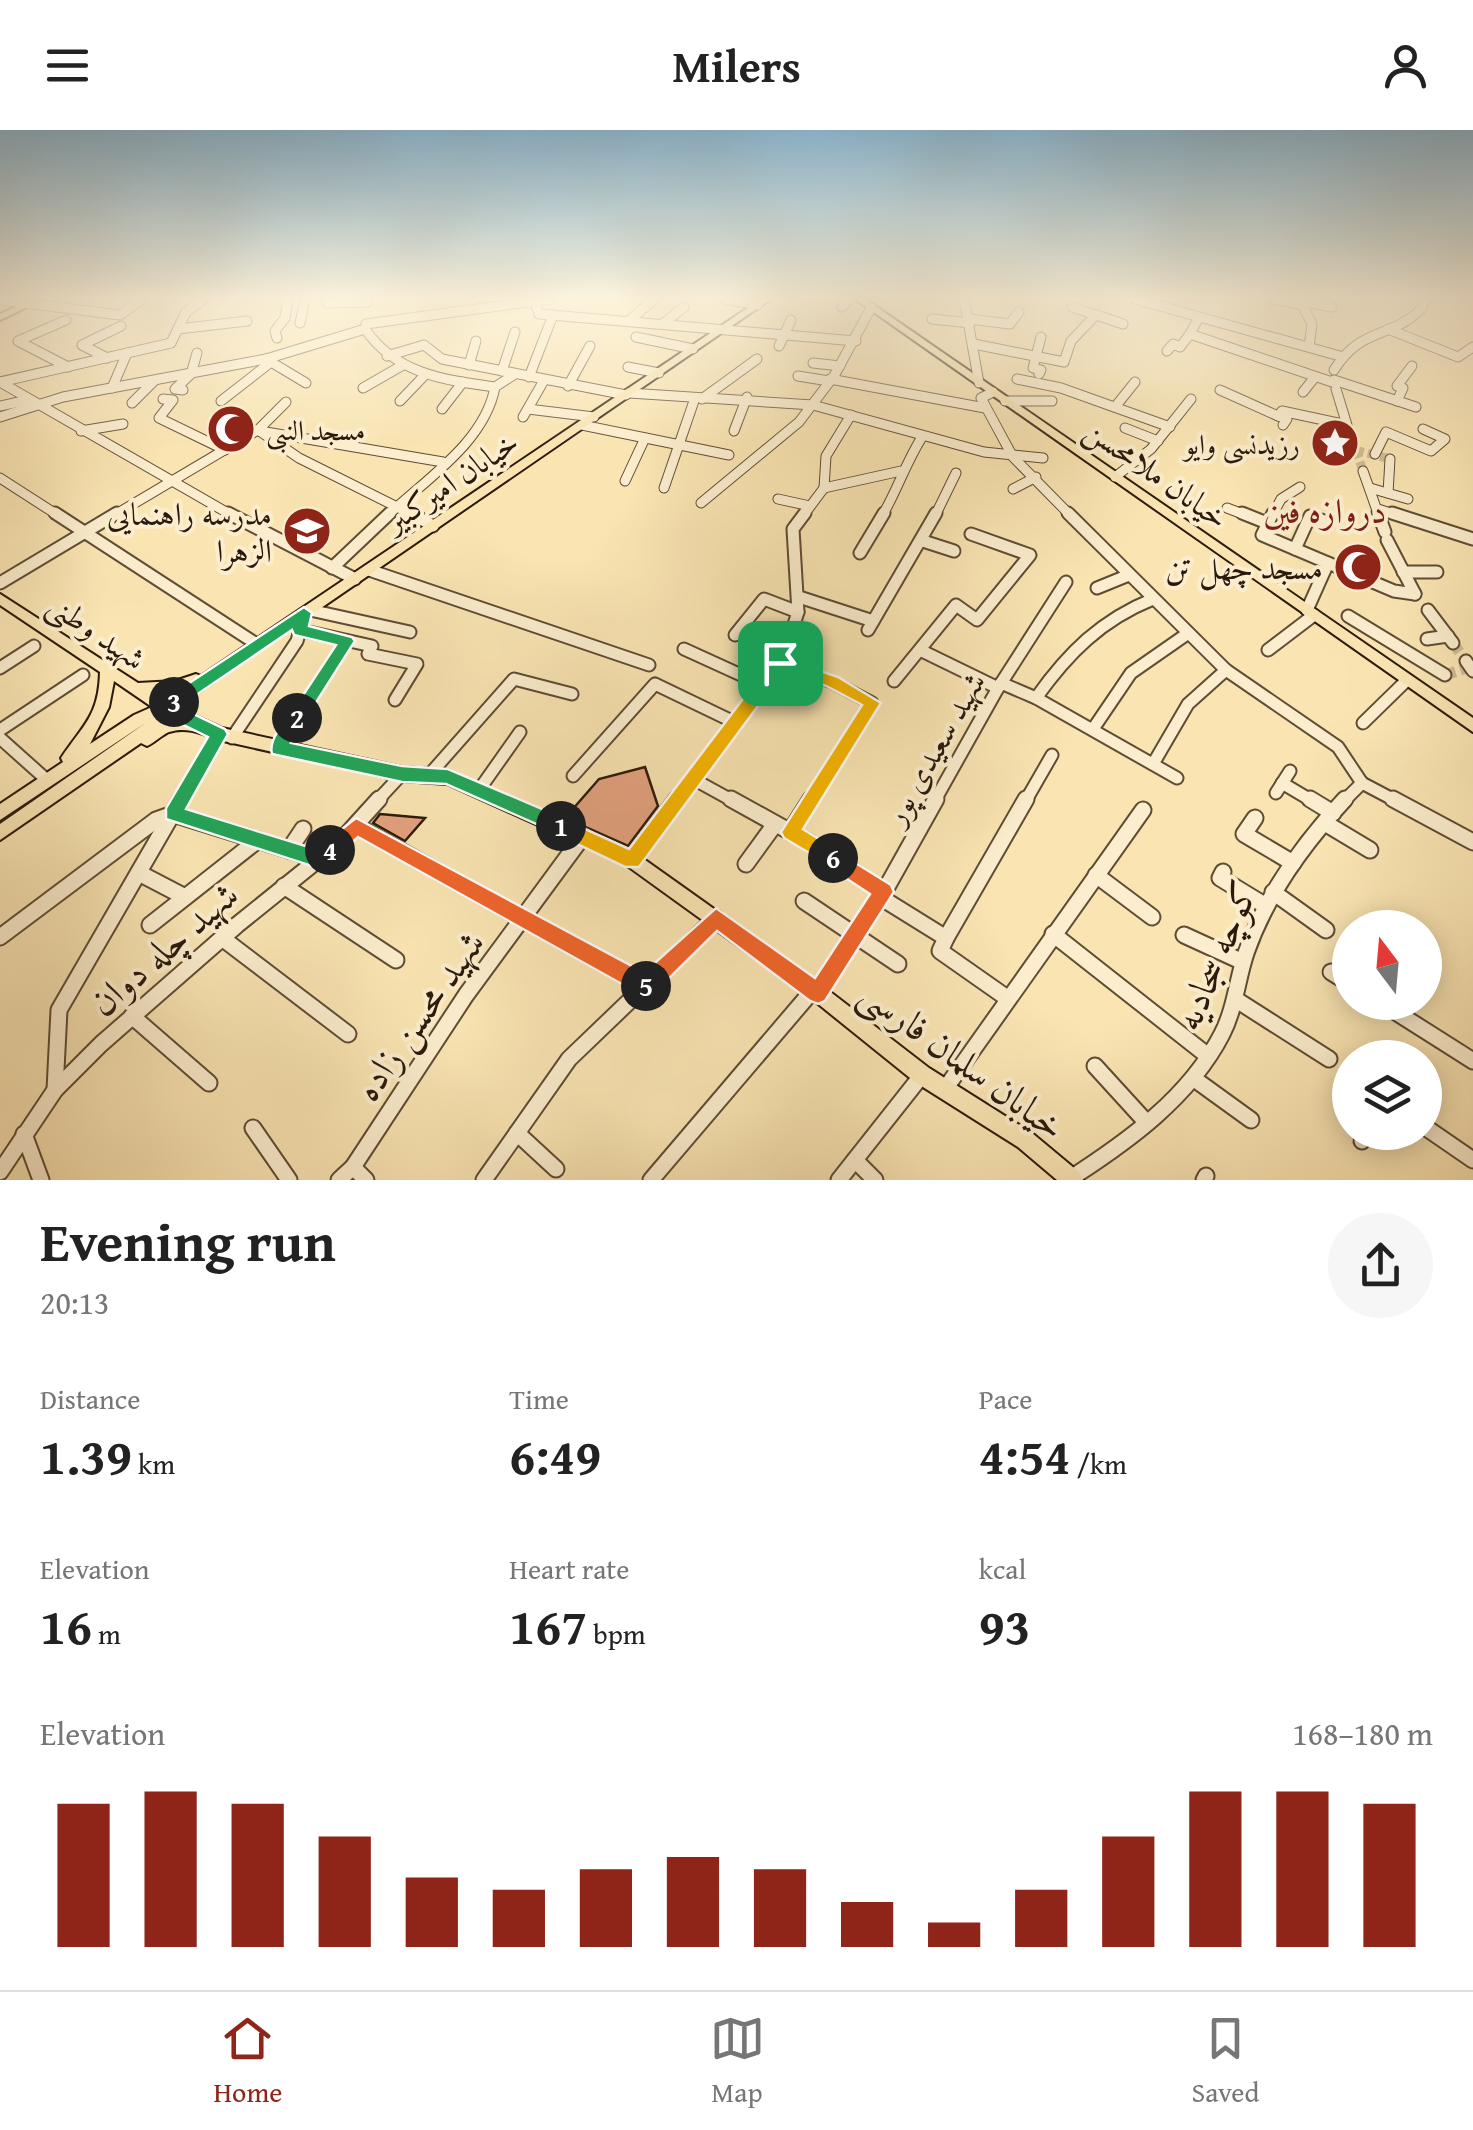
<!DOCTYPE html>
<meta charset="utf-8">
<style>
body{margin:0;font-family:"Gentium Book Plus",Amiri,serif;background:#f6f6f6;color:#222;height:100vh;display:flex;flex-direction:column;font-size:38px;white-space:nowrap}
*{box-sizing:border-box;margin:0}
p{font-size:32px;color:#767676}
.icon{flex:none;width:55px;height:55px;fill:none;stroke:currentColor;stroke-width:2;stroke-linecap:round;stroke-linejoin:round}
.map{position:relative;height:1050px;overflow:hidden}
.drawer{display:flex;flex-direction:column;background:#fff;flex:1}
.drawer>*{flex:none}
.needle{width:65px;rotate:344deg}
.controls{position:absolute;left:1332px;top:780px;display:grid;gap:20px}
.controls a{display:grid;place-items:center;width:110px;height:110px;border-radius:50%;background:#fff;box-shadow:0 5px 25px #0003;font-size:50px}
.pin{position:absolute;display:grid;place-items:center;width:85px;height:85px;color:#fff;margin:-42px;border-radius:20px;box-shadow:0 5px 15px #0006}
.km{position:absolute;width:50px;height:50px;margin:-25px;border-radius:50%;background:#222;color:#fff;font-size:28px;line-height:50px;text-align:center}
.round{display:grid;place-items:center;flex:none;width:105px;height:105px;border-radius:52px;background:#f6f6f6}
.head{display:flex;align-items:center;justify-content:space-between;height:170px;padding:0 40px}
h1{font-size:55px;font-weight:700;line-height:75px}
.metrics{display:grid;grid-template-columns:repeat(3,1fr);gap:15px;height:170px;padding:10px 40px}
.metrics div{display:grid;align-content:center}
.metrics b{font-size:50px;font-weight:700}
.metrics small{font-size:28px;font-weight:400}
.metrics p{font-size:28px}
.chart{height:280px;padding:20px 40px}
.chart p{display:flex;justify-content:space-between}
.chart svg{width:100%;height:180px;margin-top:10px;stroke:#8f2418;stroke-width:6}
header{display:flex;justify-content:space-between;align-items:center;height:130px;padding:0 40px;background:#fff;font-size:45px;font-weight:700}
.tabs{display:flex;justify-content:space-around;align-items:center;height:140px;border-top:2px solid #e0e0e0;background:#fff;font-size:28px;color:#767676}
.tabs a{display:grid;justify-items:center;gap:5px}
.tabs .current{color:#8f2418}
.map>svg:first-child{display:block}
.building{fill:#e3a27f;stroke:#2b1a0b;stroke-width:2.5}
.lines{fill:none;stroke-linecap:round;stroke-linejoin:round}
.minor-tunnel-far1{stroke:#d0bc91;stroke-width:9;stroke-dasharray:9 4;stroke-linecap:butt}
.minor-tunnel{stroke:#d0bc91;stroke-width:11;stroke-dasharray:11 5;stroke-linecap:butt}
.minor-far2-casing{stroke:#5e4c35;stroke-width:11}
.minor-far1-casing{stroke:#5e4c35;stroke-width:15}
.minor-casing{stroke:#5e4c35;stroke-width:19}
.major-casing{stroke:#2b1a0b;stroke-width:4}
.minor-far2{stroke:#fbedcd;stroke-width:9}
.minor-far1{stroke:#fbedcd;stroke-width:11}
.minor{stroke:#fbedcd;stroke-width:15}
.major{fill:#f9e4b2;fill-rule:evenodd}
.split-1{fill:#f5b400;stroke:#fff;stroke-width:2.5}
.split-2{fill:#22a559;stroke:#fff;stroke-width:2.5}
.split-3{fill:#22a559;stroke:#fff;stroke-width:2.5}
.split-4{fill:#22a559;stroke:#fff;stroke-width:2.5}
.split-5{fill:#f0652b;stroke:#fff;stroke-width:2.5}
.split-6{fill:#f0652b;stroke:#fff;stroke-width:2.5}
.split-7{fill:#f5b400;stroke:#fff;stroke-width:2.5}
.labels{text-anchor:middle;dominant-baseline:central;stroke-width:8;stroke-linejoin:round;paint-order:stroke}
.far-poi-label{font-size:28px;fill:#2b1a0b;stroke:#fbedcd;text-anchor:start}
.street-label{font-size:32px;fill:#2b1a0b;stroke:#fbedcd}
.poi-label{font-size:32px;fill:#2b1a0b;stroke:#fbedcd;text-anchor:end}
.neighbourhood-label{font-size:35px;fill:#7a1f14;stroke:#fbedcd}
.near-street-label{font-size:38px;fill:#2b1a0b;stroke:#fbedcd}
</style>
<header><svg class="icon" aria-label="menu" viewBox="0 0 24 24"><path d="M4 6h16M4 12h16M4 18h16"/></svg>Milers<svg class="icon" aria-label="person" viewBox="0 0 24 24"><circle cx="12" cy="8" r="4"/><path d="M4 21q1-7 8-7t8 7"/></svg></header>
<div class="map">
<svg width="1473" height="1050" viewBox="0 0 1473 1050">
<rect width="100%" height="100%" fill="#f9e4b2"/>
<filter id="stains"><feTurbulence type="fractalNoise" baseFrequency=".002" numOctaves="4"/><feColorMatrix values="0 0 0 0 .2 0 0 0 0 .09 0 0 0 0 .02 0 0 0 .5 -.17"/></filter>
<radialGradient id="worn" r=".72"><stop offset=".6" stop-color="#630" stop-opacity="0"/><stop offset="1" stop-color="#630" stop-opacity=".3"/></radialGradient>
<g class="building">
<path d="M645 637 658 676 628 716 565 688 599 649Z"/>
<path d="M380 684 425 688 405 711 373 693Z"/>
</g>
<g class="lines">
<g class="minor-tunnel-far1">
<path d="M1347 295 1363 341"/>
<path d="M1355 320 1390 329"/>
</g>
<g class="minor-tunnel">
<path d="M1453 513 1466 531"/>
<path d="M1445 545 1470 537"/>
</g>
<g class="minor-far2-casing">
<g id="minor-far2">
<path d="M725 169 758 175"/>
<path d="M964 169 979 253"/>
<path d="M1135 169 1340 226"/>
<path d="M1272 169 1299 174"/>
<path d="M1299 169 1312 194 1309 217"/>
<path d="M1420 169H1428"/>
<path d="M0 170 120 185 142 169"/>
<path d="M1301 171 1332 177"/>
<path d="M327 173 368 172"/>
<path d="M535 173 539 184 856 211"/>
<path d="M842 177 850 169"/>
<path d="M1072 177 1123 194"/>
<path d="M932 189 970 193"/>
<path d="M969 189 1010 194 1019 182"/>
<path d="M1198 189 1190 204 1335 253"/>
<path d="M66 190 18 211 68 237"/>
<path d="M630 190 654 169"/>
<path d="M300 193 305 169"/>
<path d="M664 193 684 177"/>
<path d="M366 194 551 169"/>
<path d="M178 199 247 191"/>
<path d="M365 199C396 244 444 250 495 257L515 244"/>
<path d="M1388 199 1458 227 1473 217"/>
<path d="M636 207 693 219"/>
<path d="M277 208 275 201 285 188 288 169"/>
<path d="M974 214 1064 232 1071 211 1094 187"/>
<path d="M779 216 791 190"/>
<path d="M1167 221 1173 214 1180 217 1190 204"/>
<path d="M387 226 424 215 442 229 626 265"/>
<path d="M107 228 82 215 121 196"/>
<path d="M266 229 306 253"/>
<path d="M813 233 840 236"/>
<path d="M469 235 476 211"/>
<path d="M628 237 659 243"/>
<path d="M1334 240C1362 195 1392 210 1423 177"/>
<path d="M502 241 515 202"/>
<path d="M1039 244 1041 240 1033 238 1041 207"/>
<path d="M798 246 829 251"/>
<path d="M529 247 553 185"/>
<path d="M830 249 985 278"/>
<path d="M1017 249 1061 258 1170 297"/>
<path d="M1334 250 1416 277"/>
<path d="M0 252 233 386"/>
<path d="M0 252 171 213 186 182 204 169"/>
<path d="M568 256 590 216"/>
<path d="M112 258 127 223"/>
<path d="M363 258 403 235"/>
<path d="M183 260 175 259 191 244 197 223"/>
<path d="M1220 260 1278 286"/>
<path d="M993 262 981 268 1013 327 1071 386"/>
<path d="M1303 262 1315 247"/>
<path d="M629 263 813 275 984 322 1043 328"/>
<path d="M163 269 173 270 159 288 225 320"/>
<path d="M702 269 757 229"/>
<path d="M221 271 271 232"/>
<path d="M400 271 423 247"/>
<path d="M1005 271H1052"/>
<path d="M1397 271 1403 258 1397 256 1412 236"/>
<path d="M132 273 154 251"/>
<path d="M0 276 28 270"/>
<path d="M1115 277 1135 252"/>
<path d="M442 279 463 252"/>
<path d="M528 279 594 287"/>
<path d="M0 287 63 267 266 229 365 199"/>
<path d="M523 287 543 252"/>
<path d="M582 295 729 325"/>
<path d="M1283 295 1287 289 1278 286 1282 281 1347 295 1336 259"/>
<path d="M1125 298 1158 311"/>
<path d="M258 300 299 328 415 386"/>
<path d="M81 301 123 294"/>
<path d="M260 301 443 332"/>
<path d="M734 301 747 267"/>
<path d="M1375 324 1386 302 1431 321 1445 309 1423 299"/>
<path d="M1363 341 1379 386"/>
<path d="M1115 347 1151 319 1191 269"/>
<path d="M0 348 59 386"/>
<path d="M625 351 645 308"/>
<path d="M664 358 695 268"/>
<path d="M824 358 826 326 851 285"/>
<path d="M824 358 901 341"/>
<path d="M1370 358 1408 369"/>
<path d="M1013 359 1036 347"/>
<path d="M1388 363 1390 329"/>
<path d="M778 369 810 376"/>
<path d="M701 373 799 292 834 246 871 178"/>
<path d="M1227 378 1248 386"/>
<path d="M1378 379 1400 386"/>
<path d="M113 386 258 300 286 272"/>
<path d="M387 386C426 349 485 312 495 257"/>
<path d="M803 386 824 358"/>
<path d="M882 386C898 359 905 334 922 307"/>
<path d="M935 386 956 343"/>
<path d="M1272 386 1281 369 1300 357"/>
</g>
</g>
<g class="minor-far1-casing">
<g id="minor-far1">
<path d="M55 383 258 515"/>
<path d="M228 383 355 449"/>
<path d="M411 383 433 396"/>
<path d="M1068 383 1226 540 1338 617 1362 653"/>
<path d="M1242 383 1267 393"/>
<path d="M1273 383 1262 405 1394 461 1415 464"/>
<path d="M1378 383 1385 402"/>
<path d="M1392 383 1473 409"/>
<path d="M1387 410 1415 464"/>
<path d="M923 411 954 421"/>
<path d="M1295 419 1310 386 1324 391"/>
<path d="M860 423 884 383"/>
<path d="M332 438 390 383"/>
<path d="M369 440 649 535"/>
<path d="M1403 442H1437"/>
<path d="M0 453 117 383"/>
<path d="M1097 458 1129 445"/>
<path d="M799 467 873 491"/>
<path d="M310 480 410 502"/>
<path d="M1307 480 1328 433"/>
<path d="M1428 480 1453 513"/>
<path d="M1348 486 1445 545"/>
<path d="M300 500 372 516 368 524 417 534 395 570"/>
<path d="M868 500 936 383"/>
<path d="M735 505 764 469 798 482"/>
<path d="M1427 509 1448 506"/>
<path d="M684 519 763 555"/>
<path d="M920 520 998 558"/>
<path d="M1268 520 1314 485"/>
<path d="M1466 531 1473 541"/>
<path d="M780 533 832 552 872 573 809 672"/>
<path d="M0 538 34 516"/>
<path d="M894 551 956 475 977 490 1030 425 971 404"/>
<path d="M1001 553 1036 568 1177 648"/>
<path d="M1036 568C1068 523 1101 490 1153 469"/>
<path d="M1363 593 1407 550"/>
<path d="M1093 599 1131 543 1187 504"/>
<path d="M0 600 83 545"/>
<path d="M0 608 48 651"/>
<path d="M232 608 297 511 302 493"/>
<path d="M278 618 347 511"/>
<path d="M1153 634 1188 574 1226 540"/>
<path d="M430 644 514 549 572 564"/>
<path d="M573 646 655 554 736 593"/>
<path d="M695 650 735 672"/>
<path d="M1282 653 1314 672"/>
<path d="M1362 653 1398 672"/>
<path d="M479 660 520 602"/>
<path d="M1276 663 1290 641"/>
<path d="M180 672 219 604"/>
<path d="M376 672 402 644"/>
<path d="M675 672 784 525 798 482 793 399 805 383"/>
<path d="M934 672 998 558 1066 452"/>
<path d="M1025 672 1052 625"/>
<path d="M1343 672 1362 653"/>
</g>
</g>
<g class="minor-casing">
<g id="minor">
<path d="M731 669 805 710 884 762"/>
<path d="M1310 669 1333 683"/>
<path d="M1393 669 1473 712"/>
<path d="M1255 688 1244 704 1293 733"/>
<path d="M1325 693 1370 720"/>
<path d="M356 696 645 857"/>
<path d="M790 702 811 669"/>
<path d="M289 720 303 699"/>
<path d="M632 730 677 669"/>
<path d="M746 734 775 694"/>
<path d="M1223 742 1220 748 1266 776"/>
<path d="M139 743 185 767"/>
<path d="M1096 745 1152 787"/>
<path d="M284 756 396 830"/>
<path d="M1273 762 1326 800"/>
<path d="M880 767 946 808 940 821 1007 868"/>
<path d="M804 771 898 834"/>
<path d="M150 795 258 710"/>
<path d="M1053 804 1208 926"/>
<path d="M1184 805 1243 832"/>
<path d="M0 807 156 690 173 684 318 729"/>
<path d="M222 808 348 904"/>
<path d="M946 808 1026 669"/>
<path d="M1331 842 1350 854"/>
<path d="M818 863 884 762 936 669"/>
<path d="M1235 869 1329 929"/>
<path d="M1380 872 1473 931"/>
<path d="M132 886 209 953"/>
<path d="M1095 936 1147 993"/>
<path d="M1193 948 1251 990"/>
<path d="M945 959 1143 680"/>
<path d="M55 960 59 880 181 669"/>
<path d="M1425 997 1473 1030"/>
<path d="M253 998 289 1050"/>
<path d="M517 1003 556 1039"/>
<path d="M24 1004 41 1050"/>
<path d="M1362 1011 1364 1002"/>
<path d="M855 1030 875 1050"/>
<path d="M353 1037 366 1050"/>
<path d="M0 1042 55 960 101 914 237 795 340 712 379 669"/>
<path d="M339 1050 353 1037 466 865 583 706"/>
<path d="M484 1050 569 929 716 788"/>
<path d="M651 1050 813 860"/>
<path d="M839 1050 922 945"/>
<path d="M1068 1050C1127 1012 1189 968 1222 904 1235 879 1237 850 1246 823 1266 765 1303 714 1345 669"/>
<path d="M1204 1050 1206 1046"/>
</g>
</g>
<g class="major-casing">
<g id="major">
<path d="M32 169H44L0 190V184Z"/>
<path d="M761 169H771L177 577 222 598 402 637 448 640 638 725 824 857 929 938 1032 1003 1080 1043 1083 1050H1057L1018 1017 915 952 812 869 626 735 447 654 402 651 219 610C203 604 187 596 169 602 162 605 154 613 147 616L141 613 0 710V694L147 592 0 690V674L63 632 61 628C83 595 99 586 100 542L0 475V464L138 553 175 551 196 544 201 546ZM114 551 152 577 134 585 90 614 109 577ZM178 562 165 570 154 563H175Z"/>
<path d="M855 169H865L1473 588V602Z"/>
</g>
</g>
<use href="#minor-far2" class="minor-far2"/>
<use href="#minor-far1" class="minor-far1"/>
<use href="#minor" class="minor"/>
<use href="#major" class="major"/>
</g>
<linearGradient id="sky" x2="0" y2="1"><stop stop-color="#8bb8d3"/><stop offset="0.53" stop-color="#fcf3dc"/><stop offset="1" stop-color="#fcf3dc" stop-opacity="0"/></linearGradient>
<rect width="1473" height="316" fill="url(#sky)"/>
<path class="split-1" d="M780 527 786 528V538L639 737H625L554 703V690L561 688 629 719 774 528Z"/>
<path class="split-2" d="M297 581 306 588 291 613 402 636 448 639 568 690 570 696 561 705 446 654 402 652 272 624C268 611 285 587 297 581Z"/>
<path class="split-3" d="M304 477 312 483 309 496 352 507 355 511 303 593 297 596 288 588 336 515 294 505 292 500 180 576H168V567Z"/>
<path class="split-4" d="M174 565 183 572 179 577 225 599 228 604 186 679 315 719 330 711 337 714V726L318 738 166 689V678L208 607 159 583V573Z"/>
<path class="split-5" d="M356 688 654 848 657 856 654 863 646 867 638 863 358 707 337 726H323V714Z"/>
<path class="split-6" d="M833 719 891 755 894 762 825 871 818 874 810 871 717 801 654 863 646 867 638 863 635 856 638 848 716 778 815 848 870 764 826 735V722Z"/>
<path class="split-7" d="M780 527 838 547 881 573 803 699 840 722V735L833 737 784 708 781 702 862 575 826 556 774 538V528Z"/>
<defs>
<g id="mosque-disc" transform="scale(2.5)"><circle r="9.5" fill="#8f2418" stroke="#fbedcd"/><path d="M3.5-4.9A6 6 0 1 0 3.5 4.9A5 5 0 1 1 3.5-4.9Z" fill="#fff"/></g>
<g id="sight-disc" transform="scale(2.5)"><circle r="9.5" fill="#8f2418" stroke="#fbedcd"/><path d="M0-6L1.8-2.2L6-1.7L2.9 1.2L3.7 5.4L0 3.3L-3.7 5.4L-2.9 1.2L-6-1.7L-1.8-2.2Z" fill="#fff"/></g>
<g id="school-disc" transform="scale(2.5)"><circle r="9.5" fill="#8f2418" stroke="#fbedcd"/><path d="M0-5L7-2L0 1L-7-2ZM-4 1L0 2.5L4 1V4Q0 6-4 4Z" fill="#fff"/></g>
</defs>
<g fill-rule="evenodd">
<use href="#mosque-disc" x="231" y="299"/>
<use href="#sight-disc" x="1335" y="313"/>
<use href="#school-disc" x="307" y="401"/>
<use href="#mosque-disc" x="1358" y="437"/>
</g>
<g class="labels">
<g class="far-poi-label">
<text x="266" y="299">مسجد النبی</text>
<text x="1300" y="313" text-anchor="end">رزیدنسی وایو</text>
</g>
<g class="street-label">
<text transform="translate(1157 343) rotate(35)">خیابان ملامحسن</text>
<text transform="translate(451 351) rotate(-34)">خیابان امیرکبیر</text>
<text transform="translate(97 501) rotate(34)">شهید وطنی</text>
<text transform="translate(934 618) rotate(-60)">شهید سعیدی پور</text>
</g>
<g class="poi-label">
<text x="272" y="383">مدرسه راهنمایی<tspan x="272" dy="37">الزهرا</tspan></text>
<text x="1323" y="437">مسجد چهل تن</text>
</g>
<g class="neighbourhood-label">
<text x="1325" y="380">دروازه فین</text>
</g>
<g class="near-street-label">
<text transform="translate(163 818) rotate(-41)">شهید چله دوان</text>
<text transform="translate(1215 825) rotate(-67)">کوچه سجادیه</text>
<text transform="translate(418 885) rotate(-55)">شهید محسن زاده</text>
<text transform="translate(963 929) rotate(36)">خیابان سلمان فارسی</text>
</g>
</g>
<rect width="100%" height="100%" filter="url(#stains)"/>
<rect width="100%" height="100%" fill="url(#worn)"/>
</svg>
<div class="controls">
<a><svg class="needle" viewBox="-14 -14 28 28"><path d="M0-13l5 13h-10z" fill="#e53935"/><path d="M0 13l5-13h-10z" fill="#767676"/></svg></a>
<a><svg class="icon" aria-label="layers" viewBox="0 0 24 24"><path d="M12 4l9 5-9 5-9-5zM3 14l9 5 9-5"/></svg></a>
</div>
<div class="pin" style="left:780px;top:533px;background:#1e9e55"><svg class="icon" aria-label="arrive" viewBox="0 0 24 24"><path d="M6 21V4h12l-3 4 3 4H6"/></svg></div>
<b class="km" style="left:561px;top:696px">1</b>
<b class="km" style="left:297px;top:588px">2</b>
<b class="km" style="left:174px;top:572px">3</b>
<b class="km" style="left:330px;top:720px">4</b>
<b class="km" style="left:646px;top:856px">5</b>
<b class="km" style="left:833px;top:728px">6</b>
</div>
<section class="drawer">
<div class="head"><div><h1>Evening run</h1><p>20:13</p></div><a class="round"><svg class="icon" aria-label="share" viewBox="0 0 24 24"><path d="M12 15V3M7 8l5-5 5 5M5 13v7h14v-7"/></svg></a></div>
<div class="metrics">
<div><p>Distance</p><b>1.39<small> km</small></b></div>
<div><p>Time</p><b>6:49</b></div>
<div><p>Pace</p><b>4:54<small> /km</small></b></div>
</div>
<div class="metrics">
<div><p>Elevation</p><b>16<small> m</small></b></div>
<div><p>Heart rate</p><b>167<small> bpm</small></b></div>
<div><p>kcal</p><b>93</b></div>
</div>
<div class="chart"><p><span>Elevation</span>168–180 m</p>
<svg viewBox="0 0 160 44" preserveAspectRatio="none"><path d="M5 44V9M15 44V6M25 44V9M35 44V17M45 44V27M55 44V30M65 44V25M75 44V22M85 44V25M95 44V33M105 44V38M115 44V30M125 44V17M135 44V6M145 44V6M155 44V9"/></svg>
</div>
</section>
<nav class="tabs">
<a class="current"><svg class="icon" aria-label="home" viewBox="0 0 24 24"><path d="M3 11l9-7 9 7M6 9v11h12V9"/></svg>Home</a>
<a><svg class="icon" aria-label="map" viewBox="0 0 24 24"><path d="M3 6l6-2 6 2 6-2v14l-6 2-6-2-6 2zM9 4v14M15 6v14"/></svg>Map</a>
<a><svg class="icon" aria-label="saved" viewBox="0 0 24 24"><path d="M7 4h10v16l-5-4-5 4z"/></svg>Saved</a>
</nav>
